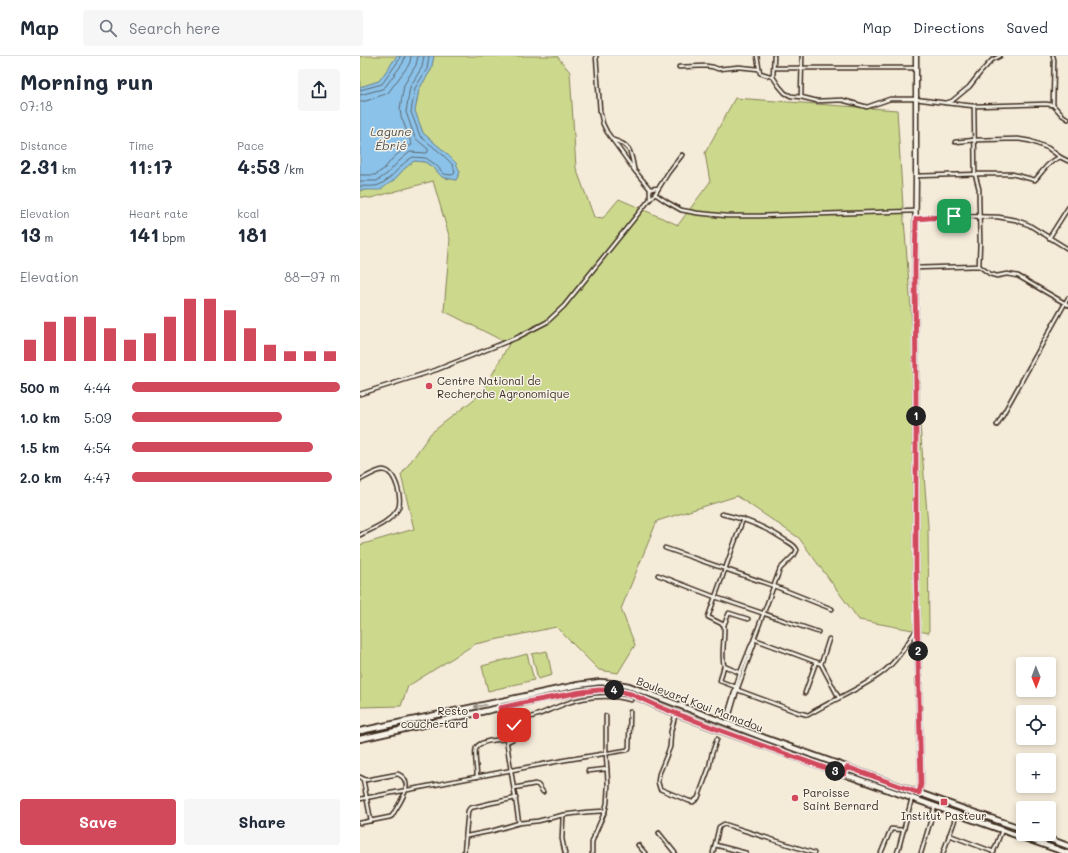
<!DOCTYPE html>
<meta charset="utf-8">
<style>
body{margin:0;font-family:Mali,sans-serif;background:#f6f6f7;color:#1f2937;height:100vh;display:flex;flex-direction:column;font-size:15px;white-space:nowrap}
*{box-sizing:border-box;margin:0}
p{font-size:13px;color:#747a83}
.icon{flex:none;width:22px;height:22px;fill:none;stroke:currentColor;stroke-width:2;stroke-linecap:round;stroke-linejoin:round}
.map{position:relative;flex:1;overflow:hidden}
.drawer{display:flex;flex-direction:column;background:#fff;width:360px}
.drawer>*{flex:none}
.needle{width:26px;rotate:179deg}
.tools{position:absolute;left:656px;top:601px;display:grid;gap:8px}
.tools a{display:grid;place-items:center;width:40px;height:40px;border-radius:4px;background:#fff;box-shadow:0 2px 6px #0003;font-size:20px}
.pin{position:absolute;display:grid;place-items:center;width:34px;height:34px;color:#fff;margin:-17px;border-radius:8px;box-shadow:0 2px 6px #0006}
.km{position:absolute;width:20px;height:20px;margin:-10px;border-radius:50%;background:#222;color:#fff;font-size:11px;line-height:20px;text-align:center}
.round{display:grid;place-items:center;flex:none;width:42px;height:42px;border-radius:4px;background:#f6f6f7}
.head{display:flex;align-items:center;justify-content:space-between;height:68px;padding:0 20px}
h1{font-size:22px;font-weight:700;line-height:30px}
.stats{display:grid;grid-template-columns:repeat(3,1fr);gap:6px;height:68px;padding:4px 20px}
.stats div{display:grid;align-content:center}
.stats b{font-size:20px;font-weight:700}
.stats small{font-size:11px;font-weight:400}
.stats p{font-size:11px}
.chart{height:112px;padding:8px 20px}
.chart p{display:flex;justify-content:space-between}
.chart svg{width:100%;height:72px;margin-top:4px;stroke:#d1495b;stroke-width:6}
.primary-button{display:flex;gap:8px;margin-top:auto;padding:8px 20px}
.primary-button a{flex:1;height:46px;border-radius:4px;background:#d1495b;color:#fff;font-size:16px;font-weight:700;line-height:46px;text-align:center}
.primary-button a+a{background:#f6f6f7;color:#1f2937}
ul{padding:0 20px;list-style:none;font-size:13px}
li{display:grid;grid-template-columns:64px 48px 1fr;align-items:center;height:30px}
li i{height:10px;border-radius:5px;background:#d1495b}
header{display:flex;align-items:center;gap:24px;box-sizing:border-box;height:56px;padding:0 20px;background:#fff;border-bottom:1px solid #e0e1e3}
header strong{font-size:19px}
nav{display:flex;gap:22px;margin-inline-start:auto;font-size:14px}
.search{width:280px;height:36px;background:#f6f6f7;display:flex;align-items:center;gap:10px;box-sizing:border-box;padding:0 14px;border-radius:4px;color:#747a83;font-size:15px}
main{display:flex;flex:1;min-height:0}
.map>svg:first-child{display:block}
.green{fill:#ccd98d;stroke:#848256}
.water{fill:#8bc2e9;stroke:#6b8598}
.lines{fill:none;stroke-linecap:round;stroke-linejoin:round}
.shore{stroke:#5b676f;stroke-width:1}
.street-casing{stroke:#3b2a1e;stroke-width:5.5}
.secondary-casing{stroke:#3b2a1e;stroke-width:7}
.primary-casing{stroke:#3b2a1e;stroke-width:8}
.street{stroke:#f7f3e8;stroke-width:2.5}
.secondary{stroke:#f7f3e8;stroke-width:4}
.primary{stroke:#f7f3e8;stroke-width:4.5}
.oneway{stroke:#998e83}
.route-casing{stroke:#fff;stroke-width:8}
.route{stroke:#d1495b;stroke-width:5}
.poi-dot{fill:#d1495b;stroke:#f7f3e8;stroke-width:1.5}
.labels{text-anchor:middle;dominant-baseline:central;stroke-width:3;stroke-linejoin:round;paint-order:stroke}
.poi-label{font-size:11px;fill:#3b2a1e;stroke:#f7f3e8;text-anchor:start}
.street-label{font-size:11px;fill:#3b2a1e;stroke:#f7f3e8}
.water-label{font-size:12px;font-style:italic;fill:#4f5051;stroke:#f7f3e8}
</style>
<header>
<strong>Map</strong>
<div class="search"><svg class="icon" aria-label="search" viewBox="0 0 24 24"><circle cx="10" cy="10" r="6"/><path d="M15 15l6 6"/></svg>Search here</div>
<nav><a>Map</a><a>Directions</a><a>Saved</a></nav>
</header>
<main>
<section class="drawer">
<div class="head"><div><h1>Morning run</h1><p>07:18</p></div><a class="round"><svg class="icon" aria-label="share" viewBox="0 0 24 24"><path d="M12 15V3M7 8l5-5 5 5M5 13v7h14v-7"/></svg></a></div>
<div class="stats">
<div><p>Distance</p><b>2.31<small> km</small></b></div>
<div><p>Time</p><b>11:17</b></div>
<div><p>Pace</p><b>4:53<small> /km</small></b></div>
</div>
<div class="stats">
<div><p>Elevation</p><b>13<small> m</small></b></div>
<div><p>Heart rate</p><b>141<small> bpm</small></b></div>
<div><p>kcal</p><b>181</b></div>
</div>
<div class="chart"><p><span>Elevation</span>88–97 m</p>
<svg viewBox="0 0 160 44" preserveAspectRatio="none"><path d="M5 44V31M15 44V20M25 44V17M35 44V17M45 44V24M55 44V31M65 44V27M75 44V17M85 44V6M95 44V6M105 44V13M115 44V24M125 44V34M135 44V38M145 44V38M155 44V38"/></svg>
</div>
<ul>
<li><b>500 m</b>4:44<i style="width:100%"></i></li>
<li><b>1.0 km</b>5:09<i style="width:72%"></i></li>
<li><b>1.5 km</b>4:54<i style="width:87%"></i></li>
<li><b>2.0 km</b>4:47<i style="width:96%"></i></li>
</ul>
<div class="primary-button"><a>Save</a><a>Share</a></div>
</section>
<div class="map">
<svg width="708" height="797" viewBox="0 0 708 797">
<rect width="100%" height="100%" fill="#f5ebd9"/>
<filter id="ink" filterUnits="userSpaceOnUse"><feTurbulence type="fractalNoise" baseFrequency=".025" numOctaves="2"/><feDisplacementMap in="SourceGraphic" scale="8" xChannelSelector="R" yChannelSelector="G"/><feConvolveMatrix kernelMatrix="1 2 1 2 8 2 1 2 1" color-interpolation-filters="sRGB"/></filter>
<g filter="url(#ink)">
<g class="green">
<path d="M0 0H37L19 25 0 31Z"/>
<path d="M74 0H197L210 16 216 112 234 161 243 162 259 143 318 169 350 126 345 97 375 42 537 54 543 151 568 470 569 577 499 564 439 482 377 440 297 465 261 553 275 589 258 617 239 614 196 571 115 588 48 630 41 650 0 651V489L54 473 41 419 71 377 122 337 149 288 84 255 90 183 73 125 11 142 0 141V134H4L34 124 44 113 54 105 65 106 74 112 82 121 96 124 100 116 84 95 63 77 55 55 59 33 71 14Z"/>
<path d="M187 595 192 619 178 623 172 598Z"/>
<path d="M167 598 174 624 128 635 122 610Z"/>
</g>
<path class="water" d="M37 0H74L71 14 59 33 55 55 63 77 84 95 96 107 100 116 96 124 82 121 74 112 65 106 54 105 44 113 34 124 20 134H0V31L19 25Z"/>
<g class="lines">
<g class="shore">
<path d="M0 34 22 28 39 4 40 0"/>
<path d="M0 39 22 33 25 31 43 7 45 0"/>
<path d="M0 45H6L28 37 48 10 50 6 51 0"/>
<path d="M0 119H15L24 113 33 102 44 93 52 89 41 60 40 53 44 29 56 9 58 0"/>
<path d="M0 125H17L28 117 38 106 50 96 67 97 68 96V93L55 82 46 56 50 31 62 11 64 0"/>
<path d="M0 130C5 130 14 131 19 129 33 123 40 107 53 101L66 102 76 109 84 118 92 119 94 118 95 116 93 109 82 98 60 80 51 56 55 32 67 13 69 0"/>
</g>
<g class="street-casing">
<g id="street">
<path d="M236 0 240 55 243 68 247 76 275 115 290 133V143"/>
<path d="M397 0 400 17 413 21 419 30 425 37 431 40 441 41"/>
<path d="M442 0 441 41 457 45 482 44 507 51 530 43H555L586 47 592 45 609 31 620 17 632 4 640 0"/>
<path d="M693 0 694 4 693 49"/>
<path d="M319 11 346 10 353 11 358 13 379 11 399 13"/>
<path d="M414 12H555"/>
<path d="M413 21 414 0"/>
<path d="M586 47 614 50 686 48 693 49 702 59 708 63"/>
<path d="M614 50 615 118 619 133V144L620 185 619 210"/>
<path d="M253 84C271 89 271 96 274 113"/>
<path d="M595 86 615 84 658 83 670 85 688 92 700 101"/>
<path d="M556 120 621 118H652L675 124C684 114 687 107 700 101L708 105"/>
<path d="M290 133 298 132"/>
<path d="M295 138 307 146 321 154 337 157 367 160H398L555 155"/>
<path d="M556 163 594 160 638 161 656 164 669 169 708 193"/>
<path d="M689 182 708 152"/>
<path d="M555 212 619 210 630 218 637 220 647 218 658 220 708 249"/>
<path d="M0 338 76 314 156 282 187 266 204 250 290 143 295 138 308 117 322 99"/>
<path d="M637 369 708 242"/>
<path d="M0 424C6 421 17 414 23 414 36 415 43 444 38 453 29 467 14 472 0 479"/>
<path d="M362 458C385 463 406 471 425 484 430 487 435 489 437 494L435 498 420 513 394 583V588L377 634 370 658 368 659"/>
<path d="M305 492 414 530 472 553"/>
<path d="M298 519 355 541 458 576"/>
<path d="M364 569 369 557 388 563"/>
<path d="M394 583 456 606 461 608 479 642"/>
<path d="M461 608 469 583"/>
<path d="M364 610 360 625 376 631"/>
<path d="M380 617 364 610C361 598 365 582 364 569L348 561 383 463"/>
<path d="M375 633 437 656 448 659C472 644 501 633 523 616 537 605 547 588 557 573"/>
<path d="M445 637 456 606"/>
<path d="M139 646 144 669 159 767"/>
<path d="M316 657 311 675 310 691 304 706 299 718 298 726 300 733 329 745 333 746 338 742 349 712 352 697 357 683"/>
<path d="M368 659V657L380 617 392 587 394 584"/>
<path d="M144 669C155 666 167 663 177 659 184 657 191 653 197 651 220 641 247 637 271 644"/>
<path d="M147 686 157 681 154 666"/>
<path d="M228 715 247 713"/>
<path d="M0 721 6 724 38 718C57 727 38 748 32 760L30 761 0 767"/>
<path d="M117 721C117 714 114 697 116 692 119 684 139 684 146 683"/>
<path d="M3 723 11 765"/>
<path d="M154 732 175 728 178 729 183 736"/>
<path d="M0 743 205 704 267 694 269 692 270 656"/>
<path d="M203 759 202 783 205 797"/>
<path d="M299 777 315 797"/>
<path d="M589 779 634 796"/>
<path d="M107 780 132 775 159 767 178 765 203 759 227 756 245 755"/>
<path d="M278 789 285 797"/>
<path d="M355 789 386 797"/>
<path d="M104 797 108 755 110 752 131 747 156 742"/>
<path d="M232 797V786L235 778 245 755 247 747 248 729 246 697V660"/>
<path d="M353 797 359 771 364 768 454 797"/>
<path d="M521 797 531 773 544 774"/>
<path d="M537 797 539 791 552 742"/>
<path d="M561 797 575 750"/>
<path d="M583 797 597 758"/>
<path d="M633 797 642 774"/>
</g>
</g>
<g class="secondary-casing">
<path id="secondary" d="M556 0V120L555 212 556 343V511L561 728 559 737"/>
</g>
<g class="primary-casing">
<g id="primary">
<path d="M0 675 218 629 240 626 252 627 269 630 405 682 604 753 663 773"/>
<path d="M0 683 179 643 221 636 239 634H251L271 638 302 652 362 675 707 797"/>
<path d="M676 778 708 790"/>
</g>
</g>
<use href="#street" class="street"/>
<use href="#secondary" class="secondary"/>
<use href="#primary" class="primary"/>
</g>
<defs><path id="oneway-shaft" d="M-6 0H5M1.5-3L5.5 0L1.5 3" fill="none" stroke-width="1.6" stroke-linecap="round" stroke-linejoin="round"/></defs>
<use class="oneway" href="#oneway-shaft" transform="translate(120 650) rotate(168)"/>
</g>
<g class="lines" filter="url(#ink)">
<g class="route-casing">
<path id="route" d="M154 669V666L144 668 140 652 162 647 221 636 239 634H251L262 636 271 638 302 652 362 675 482 718H484L487 711 559 737 561 728 556 511V343L555 212 556 163 594 160"/>
</g>
<use href="#route" class="route"/>
</g>
<g class="poi-dot">
<circle cx="69" cy="330" r="4"/>
<circle cx="116" cy="660" r="4"/>
<circle cx="435" cy="742" r="4"/>
<rect x="580" y="742" width="8" height="8" rx="2"/>
</g>
<g class="labels">
<g class="poi-label">
<text x="77" y="324">Centre National de<tspan x="77" dy="13">Recherche Agronomique</tspan></text>
<text x="108" y="654" text-anchor="end">Resto<tspan x="108" dy="13">couche-tard</tspan></text>
<text x="443" y="736">Paroisse<tspan x="443" dy="13">Saint Bernard</tspan></text>
<text x="584" y="759" text-anchor="middle">Institut Pasteur</text>
</g>
<g class="street-label">
<text transform="translate(340 648) rotate(21)">Boulevard Koui Mamadou</text>
</g>
<g class="water-label">
<text x="31" y="75">Lagune<tspan x="31" dy="14">Ébrié</tspan></text>
</g>
</g>
</svg>
<div class="tools">
<a><svg class="needle" viewBox="-14 -14 28 28"><path d="M0-13l5 13h-10z" fill="#e53935"/><path d="M0 13l5-13h-10z" fill="#747a83"/></svg></a>
<a><svg class="icon" aria-label="locate" viewBox="0 0 24 24"><circle cx="12" cy="12" r="6"/><path d="M12 2v4M12 18v4M2 12h4M18 12h4"/></svg></a>
<a>+</a>
<a>−</a>
</div>
<div class="pin" style="left:594px;top:160px;background:#1e9e55"><svg class="icon" aria-label="arrive" viewBox="0 0 24 24"><path d="M6 21V4h12l-3 4 3 4H6"/></svg></div>
<div class="pin" style="left:154px;top:669px;background:#d93025"><svg class="icon" aria-label="check" viewBox="0 0 24 24"><path d="M5 12l5 5 9-10"/></svg></div>
<b class="km" style="left:556px;top:360px">1</b>
<b class="km" style="left:558px;top:595px">2</b>
<b class="km" style="left:475px;top:715px">3</b>
<b class="km" style="left:254px;top:634px">4</b>
</div>
</main>
